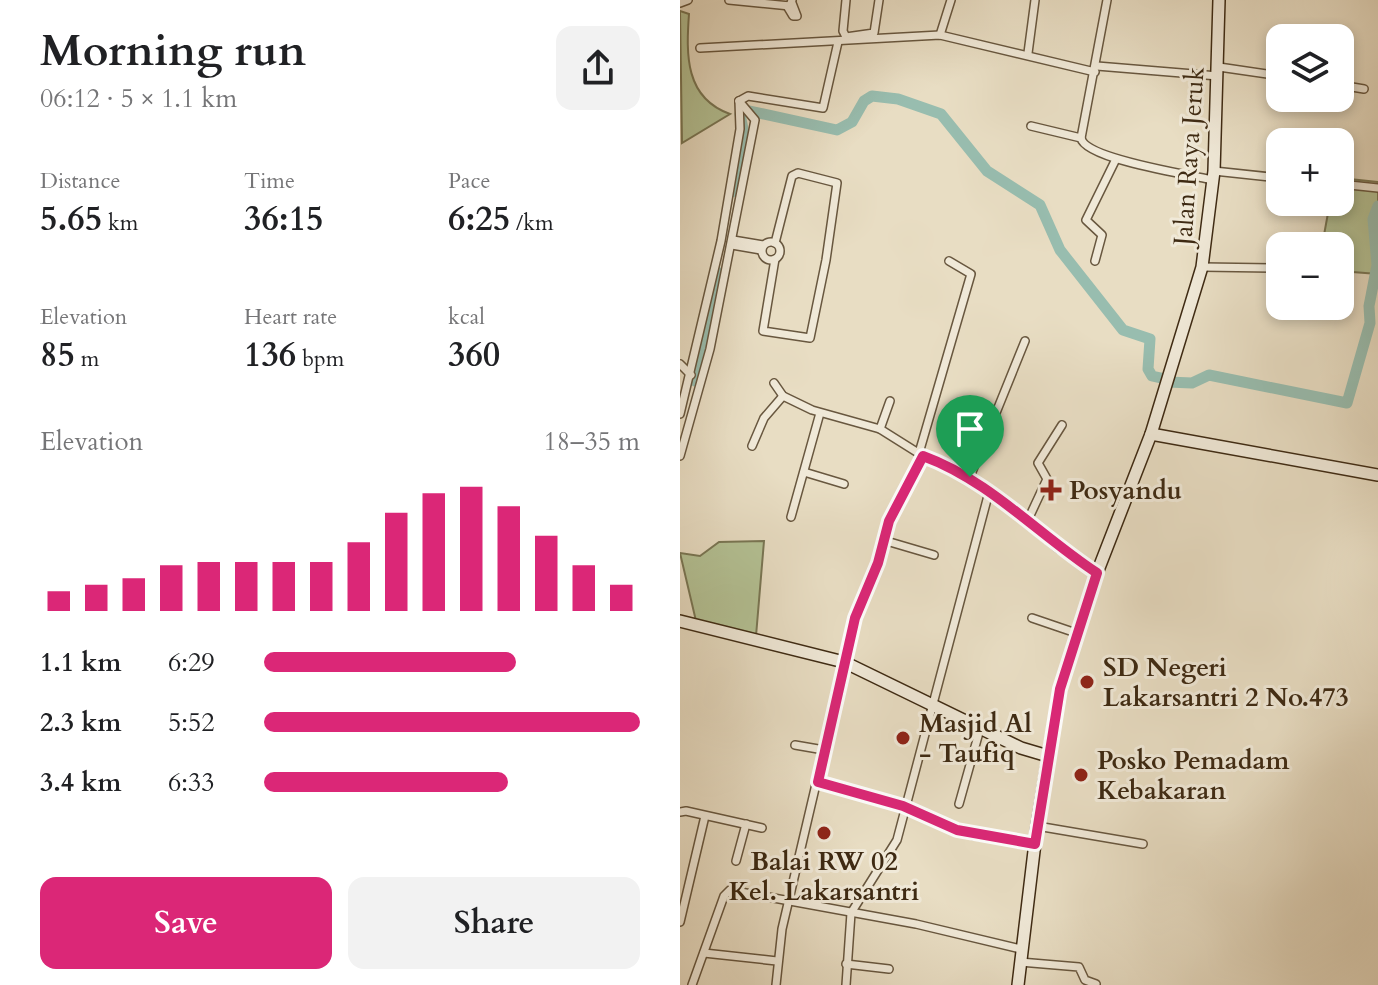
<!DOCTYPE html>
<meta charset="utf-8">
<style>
body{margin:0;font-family:Cardo,serif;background:#f2f2f2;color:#202124;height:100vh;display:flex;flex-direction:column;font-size:30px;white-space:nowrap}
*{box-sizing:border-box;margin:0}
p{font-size:26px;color:#757577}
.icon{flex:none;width:44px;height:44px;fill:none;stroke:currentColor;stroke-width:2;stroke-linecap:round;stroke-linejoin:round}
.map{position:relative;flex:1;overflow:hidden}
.details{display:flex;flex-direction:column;background:#fff;width:680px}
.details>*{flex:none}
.buttons{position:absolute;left:586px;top:24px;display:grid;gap:16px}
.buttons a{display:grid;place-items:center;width:88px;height:88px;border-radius:16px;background:#fff;box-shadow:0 4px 12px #0003;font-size:40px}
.pin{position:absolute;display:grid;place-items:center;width:68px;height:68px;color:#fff;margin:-82px -34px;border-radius:50% 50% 50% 0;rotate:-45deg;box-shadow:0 0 8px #0007}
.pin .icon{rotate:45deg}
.round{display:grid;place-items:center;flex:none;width:84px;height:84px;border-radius:16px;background:#f2f2f2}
.headline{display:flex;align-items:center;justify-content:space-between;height:136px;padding:0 40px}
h1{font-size:44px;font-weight:600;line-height:60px}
.stats{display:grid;grid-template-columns:repeat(3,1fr);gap:12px;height:136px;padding:8px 40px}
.stats div{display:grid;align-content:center}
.stats b{font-size:34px;font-weight:600}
.stats small{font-size:22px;font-weight:400}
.stats p{font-size:22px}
.chart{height:224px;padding:16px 40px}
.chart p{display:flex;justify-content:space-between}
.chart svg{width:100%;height:144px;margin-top:8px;stroke:#db2777;stroke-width:6}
.cta{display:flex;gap:16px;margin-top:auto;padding:16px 40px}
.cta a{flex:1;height:92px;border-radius:16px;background:#db2777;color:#fff;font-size:32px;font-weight:600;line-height:92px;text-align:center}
.cta a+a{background:#f2f2f2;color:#202124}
ul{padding:0 40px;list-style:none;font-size:26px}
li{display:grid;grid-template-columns:128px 96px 1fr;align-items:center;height:60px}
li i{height:20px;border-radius:10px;background:#db2777}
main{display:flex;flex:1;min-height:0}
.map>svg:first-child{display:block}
.green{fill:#b4c295;stroke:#797654;stroke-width:2}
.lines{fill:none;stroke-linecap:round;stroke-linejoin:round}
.river{stroke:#98bdaf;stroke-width:11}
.street-casing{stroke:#68573f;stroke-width:10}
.secondary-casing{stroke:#3e2a13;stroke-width:14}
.street{stroke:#f0e9d8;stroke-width:7}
.secondary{stroke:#f0e9d8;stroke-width:11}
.route-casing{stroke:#fff;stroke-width:16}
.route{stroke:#db2777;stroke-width:10}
.poi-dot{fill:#8f2418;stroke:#f0e9d8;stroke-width:3}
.labels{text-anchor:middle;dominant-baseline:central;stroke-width:6;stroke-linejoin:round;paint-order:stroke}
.street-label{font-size:26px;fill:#3e2a13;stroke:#f0e9d8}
.poi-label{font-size:26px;font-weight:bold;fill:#3e2a13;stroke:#f0e9d8;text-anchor:start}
</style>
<main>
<section class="details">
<div class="headline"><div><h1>Morning run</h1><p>06:12 · 5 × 1.1 km</p></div><a class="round"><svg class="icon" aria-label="share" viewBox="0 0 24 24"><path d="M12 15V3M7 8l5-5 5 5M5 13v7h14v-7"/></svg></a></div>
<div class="stats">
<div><p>Distance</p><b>5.65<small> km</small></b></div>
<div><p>Time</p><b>36:15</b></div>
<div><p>Pace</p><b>6:25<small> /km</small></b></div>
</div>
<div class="stats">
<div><p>Elevation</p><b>85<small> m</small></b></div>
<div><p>Heart rate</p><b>136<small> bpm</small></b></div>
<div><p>kcal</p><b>360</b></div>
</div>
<div class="chart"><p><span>Elevation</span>18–35 m</p>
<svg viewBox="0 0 160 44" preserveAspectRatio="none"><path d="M5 44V38M15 44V36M25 44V34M35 44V30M45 44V29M55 44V29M65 44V29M75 44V29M85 44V23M95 44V14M105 44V8M115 44V6M125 44V12M135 44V21M145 44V30M155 44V36"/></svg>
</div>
<ul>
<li><b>1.1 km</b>6:29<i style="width:67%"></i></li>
<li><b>2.3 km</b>5:52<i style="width:100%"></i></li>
<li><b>3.4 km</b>6:33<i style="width:65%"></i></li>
</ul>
<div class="cta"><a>Save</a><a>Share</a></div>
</section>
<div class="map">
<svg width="698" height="985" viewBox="0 0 698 985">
<rect width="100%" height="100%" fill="#e8ddc3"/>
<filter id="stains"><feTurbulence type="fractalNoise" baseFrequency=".0025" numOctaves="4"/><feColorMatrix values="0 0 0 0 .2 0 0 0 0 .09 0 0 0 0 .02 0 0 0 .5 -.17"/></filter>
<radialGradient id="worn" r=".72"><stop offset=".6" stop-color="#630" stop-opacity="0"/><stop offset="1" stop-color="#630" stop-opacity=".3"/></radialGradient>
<g class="green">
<path d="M0 11 9 14C6 55 5 98 50 114L2 143Z"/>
<path d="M660 178 698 182V274L660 271V246H642L650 202H660Z"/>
<path d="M84 541 76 636 16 621 0 553 20 556 39 542Z"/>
</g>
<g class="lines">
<g class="river">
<path d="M65 110 157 130 172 122 184 101 192 96 218 99 261 114 307 171 360 205 380 250 443 330 470 339 468 369 472 376 481 378"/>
<path d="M52 192 64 134 60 114"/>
<path d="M15 381 37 272"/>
<path d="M488 382 512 383 529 375 667 403 690 323 689 306 697 265 693 219 698 206"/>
</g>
<g class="street-casing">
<g id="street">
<path d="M49 0 110 6 112 0"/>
<path d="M166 0 163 31 166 37 194 33 199 0"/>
<path d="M0 3 8 0"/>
<path d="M107 6 113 16H117L112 3"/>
<path d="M260 35 271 0"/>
<path d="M20 48 260 35 415 72"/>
<path d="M348 53 355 0"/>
<path d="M417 66 538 76"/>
<path d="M539 67 600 76"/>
<path d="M660 85 684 89"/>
<path d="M59 101 68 96 143 108 158 42"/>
<path d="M351 126 401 138C405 159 510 175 533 180"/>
<path d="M401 138 427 0"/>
<path d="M534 171 600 178"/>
<path d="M660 184 698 188"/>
<path d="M53 240 83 245"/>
<circle cx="91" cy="251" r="9"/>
<path d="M95 243 112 176 118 173 157 183 146 260 130 338 83 331 95 259"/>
<path d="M52 245 81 250"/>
<path d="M415 261 422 235 406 220 436 159"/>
<path d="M522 267 594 268"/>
<path d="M0 364 11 375"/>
<path d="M94 383 103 396 132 410 200 429 243 456 290 477 379 549 417 573"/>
<path d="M0 414 41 241 60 129 59 101"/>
<path d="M200 429 210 401"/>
<path d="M72 446 84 418 103 396"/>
<path d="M239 453 291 274 269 261"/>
<path d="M0 456 30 349 75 120 59 101"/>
<path d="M124 472 164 484"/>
<path d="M290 477 345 341"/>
<path d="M111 517 140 413"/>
<path d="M347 522 367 479 358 463 382 425"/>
<path d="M203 540 254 555"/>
<path d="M352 618 396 633"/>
<path d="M115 745 144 750"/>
<path d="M138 782 223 806 291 835 355 844"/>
<path d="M279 804 300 729"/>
<path d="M0 812 6 811 82 828"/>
<path d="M357 826 463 844"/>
<path d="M56 861 66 824"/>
<path d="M0 922 25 816"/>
<path d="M24 953 97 961"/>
<path d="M340 962 399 967 405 980 416 984"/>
<path d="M166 964 209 969"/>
<path d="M12 985 44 896 50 890 236 924 341 949"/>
<path d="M96 985 102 929 175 618 194 573 209 521 243 456"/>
<path d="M166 985 171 913 217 840 309 492"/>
</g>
</g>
<g class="secondary-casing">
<g id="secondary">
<path d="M471 434 698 475"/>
<path d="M0 621 164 662 341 748 368 756"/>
<path d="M338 985 357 826 380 689 417 573 471 434 522 267 534 171 539 0"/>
</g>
</g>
<use href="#street" class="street"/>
<use href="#secondary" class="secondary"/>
</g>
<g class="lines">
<g class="route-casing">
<path id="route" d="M243 456C309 480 359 535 417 573L380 689 355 844 277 830 223 806 138 782 175 618 198 563 209 521Z"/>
</g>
<use href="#route" class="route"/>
</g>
<g class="poi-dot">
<path d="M367 478h8v8h8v8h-8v8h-8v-8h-8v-8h8z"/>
<circle cx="407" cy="682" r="8"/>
<circle cx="223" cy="738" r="8"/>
<circle cx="401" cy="775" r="8"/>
<circle cx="144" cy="833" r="8"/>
</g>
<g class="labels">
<g class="street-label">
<text transform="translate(509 156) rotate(-86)">Jalan Raya Jeruk</text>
</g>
<g class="poi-label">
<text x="389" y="490">Posyandu</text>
<text x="423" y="667">SD Negeri<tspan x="423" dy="30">Lakarsantri 2 No.473</tspan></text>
<text x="239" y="723">Masjid Al<tspan x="239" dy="30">- Taufiq</tspan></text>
<text x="417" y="760">Posko Pemadam<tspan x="417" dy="30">Kebakaran</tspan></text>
<text x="144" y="861" text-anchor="middle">Balai RW 02<tspan x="144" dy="30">Kel. Lakarsantri</tspan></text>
</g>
</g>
<rect width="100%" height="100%" filter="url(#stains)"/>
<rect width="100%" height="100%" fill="url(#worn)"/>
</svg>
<div class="buttons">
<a><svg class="icon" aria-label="layers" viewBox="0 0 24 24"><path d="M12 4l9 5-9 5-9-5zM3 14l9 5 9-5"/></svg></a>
<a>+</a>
<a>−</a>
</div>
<div class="pin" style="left:290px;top:477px;background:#1e9e55"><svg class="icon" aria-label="arrive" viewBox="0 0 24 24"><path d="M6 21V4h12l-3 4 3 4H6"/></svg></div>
</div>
</main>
